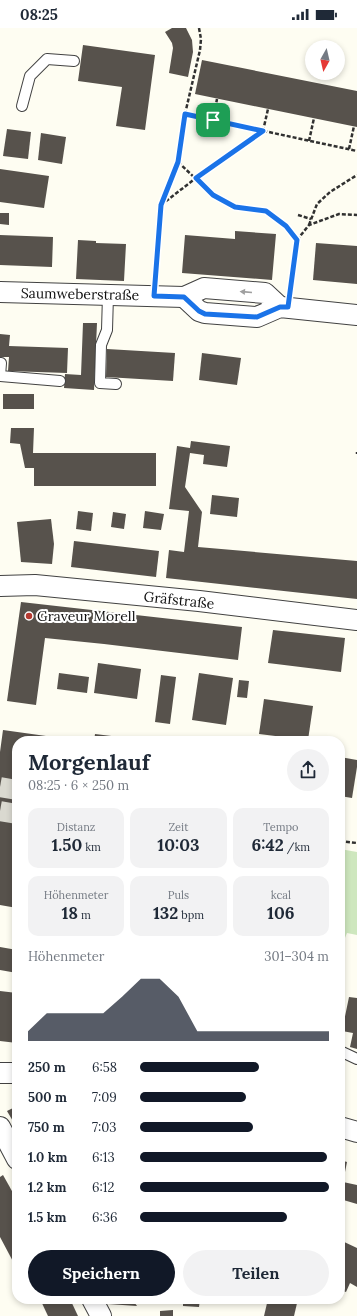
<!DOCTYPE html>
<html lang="de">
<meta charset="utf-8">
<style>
body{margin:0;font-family:Lora,serif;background:#f2f2f3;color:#1f2937;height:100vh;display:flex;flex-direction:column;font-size:15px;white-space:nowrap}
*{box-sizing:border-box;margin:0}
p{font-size:13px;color:#747a83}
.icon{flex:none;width:22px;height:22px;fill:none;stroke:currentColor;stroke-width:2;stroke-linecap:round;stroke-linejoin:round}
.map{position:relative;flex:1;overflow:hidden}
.panel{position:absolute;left:12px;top:708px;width:333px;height:568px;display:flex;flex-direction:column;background:#fff;border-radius:16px;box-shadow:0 2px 6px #0003}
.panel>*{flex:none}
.needle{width:26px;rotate:188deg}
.fabs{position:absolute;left:305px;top:12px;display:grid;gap:8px}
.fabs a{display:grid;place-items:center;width:40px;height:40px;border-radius:50%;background:#fff;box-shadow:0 2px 6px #0003;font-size:20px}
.pin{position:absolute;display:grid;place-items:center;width:34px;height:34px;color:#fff;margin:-17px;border-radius:8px;box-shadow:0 2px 6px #0006}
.round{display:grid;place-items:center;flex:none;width:42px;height:42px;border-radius:21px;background:#f2f2f3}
.head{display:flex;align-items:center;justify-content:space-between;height:68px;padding:0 16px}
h1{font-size:22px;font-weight:700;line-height:30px}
.metrics{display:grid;grid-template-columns:repeat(3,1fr);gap:6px;height:68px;padding:4px 16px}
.metrics div{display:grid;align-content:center;border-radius:10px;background:#f2f2f3;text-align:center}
.metrics b{font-size:17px;font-weight:700}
.metrics small{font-size:11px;font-weight:400}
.metrics p{font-size:11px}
.chart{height:112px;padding:8px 16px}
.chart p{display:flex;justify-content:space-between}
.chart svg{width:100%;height:72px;margin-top:4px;fill:#111827;opacity:.7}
.primary-button{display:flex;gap:8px;margin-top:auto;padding:8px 16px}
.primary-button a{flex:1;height:46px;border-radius:24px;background:#111827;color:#fff;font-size:16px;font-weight:700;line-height:46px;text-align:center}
.primary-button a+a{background:#f2f2f3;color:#1f2937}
ul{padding:0 16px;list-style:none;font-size:13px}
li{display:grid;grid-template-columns:64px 48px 1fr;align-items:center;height:30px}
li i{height:10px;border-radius:5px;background:#111827}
.status{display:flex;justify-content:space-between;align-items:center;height:28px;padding:0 20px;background:#fff;direction:ltr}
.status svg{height:11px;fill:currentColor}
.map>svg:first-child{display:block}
.green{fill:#cee7be}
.building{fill:#57524c}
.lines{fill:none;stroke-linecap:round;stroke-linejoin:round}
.street-tunnel{stroke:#dad9d0;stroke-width:20;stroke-dasharray:20 10;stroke-linecap:butt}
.lane-casing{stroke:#424242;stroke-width:12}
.street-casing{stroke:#424242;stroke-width:22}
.path{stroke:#313131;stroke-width:2.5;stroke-dasharray:4 2;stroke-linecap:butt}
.lane{stroke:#fff;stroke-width:10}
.street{stroke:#fff;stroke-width:20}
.oneway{fill:#9f9f9f}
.route-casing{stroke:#fff;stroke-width:8}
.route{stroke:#1a73e8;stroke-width:5}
.poi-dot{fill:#b53a31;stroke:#fff;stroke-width:1.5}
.labels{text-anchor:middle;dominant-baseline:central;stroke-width:4;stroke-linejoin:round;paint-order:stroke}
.street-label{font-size:14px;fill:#0f0f0f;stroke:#fff}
.poi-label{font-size:14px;fill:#0f0f0f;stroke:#fff;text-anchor:start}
</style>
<div class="status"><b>08:25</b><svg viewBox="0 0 49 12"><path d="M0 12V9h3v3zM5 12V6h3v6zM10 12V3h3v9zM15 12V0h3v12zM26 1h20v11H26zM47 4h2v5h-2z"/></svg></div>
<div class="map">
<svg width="357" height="1288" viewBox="0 0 357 1288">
<rect width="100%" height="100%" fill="#fefdf2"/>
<path class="green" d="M340 821 357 824V907L347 905 340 922Z"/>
<g class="building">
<path d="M172 0H186L192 12 193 24 188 49 169 45 173 20 172 15 165 4Z"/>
<path d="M83 17 155 27 145 102 116 98 122 59 78 53Z"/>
<path d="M202 32 357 63V99L195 66Z"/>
<path d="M7 101 31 104 28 131 3 128Z"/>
<path d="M41 105 66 109 62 136 38 132Z"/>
<path d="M0 141 49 148 44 180 0 174Z"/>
<path d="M0 185H9V197L0 196Z"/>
<path d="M235 203 276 206 272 252 182 245 185 207 235 211Z"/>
<path d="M0 207 53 209 52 239 0 237Z"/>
<path d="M78 212 96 213V215L126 216 124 253 76 251Z"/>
<path d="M316 215 357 218V256L313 252Z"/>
<path d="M83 295H97L94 362 64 360 65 346 81 347Z"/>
<path d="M0 306 10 307 9 318 68 320 67 345 8 343 9 329H0Z"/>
<path d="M107 321 175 325 173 353 106 349Z"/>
<path d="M202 325 241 330 237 357 199 352Z"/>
<rect x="3" y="366" width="31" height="15"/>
<path d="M11 400H34L33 425H156V458H34V440H25L20 416 10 415Z"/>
<path d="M191 413 230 418 227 439 203 436 204 427 190 425 185 459 202 484 198 519 357 533V571L166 550 169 522 184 524 189 483 169 481 177 418 190 420Z"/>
<path d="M212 467 239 470 237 489 210 486Z"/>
<path d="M78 483 93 485 91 503 76 501Z"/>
<path d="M145 483 164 486 161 502 143 500Z"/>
<path d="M113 484 126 486 124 501 111 499Z"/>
<path d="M51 491 54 516 52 536 21 534 17 494Z"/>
<path d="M74 513 159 523 156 549 71 539Z"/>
<path d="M21 574 242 599 238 632 104 616 45 610 36 677 7 673Z"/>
<path d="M273 602 345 610 341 644 268 635Z"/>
<path d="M98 635 141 641 137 671 94 665Z"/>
<path d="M59 645 89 649 87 665 57 661Z"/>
<path d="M199 645 233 650 226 697 192 692Z"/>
<path d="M161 647 176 649 170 696 155 694Z"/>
<path d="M239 652 249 653 247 670 237 669Z"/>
<path d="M264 671 313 678 308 712 259 706Z"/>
<path d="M3 702 46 708 45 713H17V880L0 877V724Z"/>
<path d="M95 706 136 711 135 713H94Z"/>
<path d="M340 729 357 732V739L352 770 340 768Z"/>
<path d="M0 919 17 922V945L0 942Z"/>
<path d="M0 963 17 965V1015L0 1013Z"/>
<path d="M349 969 357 970V1021L350 1019 353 1005 342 1003Z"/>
<path d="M17 1078V1100L7 1083Z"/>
<path d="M340 1132 347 1134 343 1154 357 1157V1176L340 1171Z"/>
<path d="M3 1147 17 1172V1241L0 1209V1149Z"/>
<path d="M340 1212 357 1220V1259L350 1255 346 1264 340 1262Z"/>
<path d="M40 1271H70L78 1288H48Z"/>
<path d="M105 1271H132L137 1278 108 1276Z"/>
<path d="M183 1271H200L199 1279 183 1278Z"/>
<path d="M268 1271H298L294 1288H264Z"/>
<path d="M173 1282V1288H160V1283Z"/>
</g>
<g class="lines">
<g class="street-tunnel">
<path d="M0 759 17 762"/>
<path d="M0 783 17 786"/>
</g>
<g class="lane-casing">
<g id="lane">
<path d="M22 78 30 48 47 31 74 33"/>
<path d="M108 267 107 302 101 317 100 355 116 356"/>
<path d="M0 348 60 353"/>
<path d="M0 348 1 335"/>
<path d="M340 1023 357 1031"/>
</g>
</g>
<g class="street-casing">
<g id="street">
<path d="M0 264 184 269 204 260 265 265 280 279"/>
<path d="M184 269 199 283 205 285 257 289 280 279 357 287"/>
<path d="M0 558 35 557 199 573 357 592"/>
<path d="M0 1045H17"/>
<path d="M0 1099 17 1131"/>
<path d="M340 1099 357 1104"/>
<path d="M92 1271 101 1288"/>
</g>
</g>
<g class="path">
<path d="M199 0 201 11 200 22 185 86 357 123"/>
<path d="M213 92 217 71"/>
<path d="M309 113 314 90"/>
<path d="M349 121 354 98"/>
<path d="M178 134 213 167 235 179 266 183 286 198 297 212 290 261"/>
<path d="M161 177 196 150 263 103 268 81"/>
<path d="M298 187 311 191"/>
<path d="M309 197 317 176 330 164 357 147"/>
<path d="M297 212 309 197 339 186 357 187"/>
<path d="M156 250 161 177 178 134 185 86"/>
<path d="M357 424V426"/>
<path d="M340 813 357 815"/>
</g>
<use href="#lane" class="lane"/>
<use href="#street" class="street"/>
</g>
<defs><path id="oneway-solid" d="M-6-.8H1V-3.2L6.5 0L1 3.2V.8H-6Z"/></defs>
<use class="oneway" href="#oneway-solid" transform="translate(246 264) rotate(-175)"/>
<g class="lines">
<g class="route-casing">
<path id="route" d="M185 86 263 103 196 150 213 167 235 179 266 183 286 198 297 212 288 279H280L257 289 205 286 199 283 184 269 154 268 161 177 178 134Z"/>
</g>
<use href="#route" class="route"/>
</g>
<circle class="poi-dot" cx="29" cy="588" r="4"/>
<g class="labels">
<g class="street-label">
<text transform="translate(80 266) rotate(1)">Saumweberstraße</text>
<text transform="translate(179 572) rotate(6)">Gräfstraße</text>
</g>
<g class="poi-label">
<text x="37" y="588">Graveur Morell</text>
</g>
</g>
</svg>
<div class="fabs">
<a><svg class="needle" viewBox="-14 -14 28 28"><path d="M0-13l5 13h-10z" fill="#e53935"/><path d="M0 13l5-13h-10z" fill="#747a83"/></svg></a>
</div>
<div class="pin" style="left:213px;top:92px;background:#1e9e55"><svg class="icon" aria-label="arrive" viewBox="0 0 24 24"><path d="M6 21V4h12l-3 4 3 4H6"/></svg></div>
<section class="panel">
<div class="head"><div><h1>Morgenlauf</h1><p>08:25 · 6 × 250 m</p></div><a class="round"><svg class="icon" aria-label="share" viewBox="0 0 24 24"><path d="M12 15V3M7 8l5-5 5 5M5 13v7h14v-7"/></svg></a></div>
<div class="metrics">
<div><p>Distanz</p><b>1.50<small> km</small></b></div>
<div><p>Zeit</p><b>10:03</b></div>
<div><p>Tempo</p><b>6:42<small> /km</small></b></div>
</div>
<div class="metrics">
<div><p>Höhenmeter</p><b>18<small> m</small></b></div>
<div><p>Puls</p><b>132<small> bpm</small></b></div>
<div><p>kcal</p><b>106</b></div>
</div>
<div class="chart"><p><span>Höhenmeter</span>301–304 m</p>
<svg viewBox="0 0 160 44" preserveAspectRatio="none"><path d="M0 44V38L10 27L20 27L30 27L40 27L50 17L60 6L70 6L80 17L90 38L100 38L110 38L120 38L130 38L140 38L150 38L160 38V44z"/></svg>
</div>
<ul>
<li><b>250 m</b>6:58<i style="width:63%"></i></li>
<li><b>500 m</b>7:09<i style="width:56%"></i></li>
<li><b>750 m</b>7:03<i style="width:60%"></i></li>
<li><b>1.0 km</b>6:13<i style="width:99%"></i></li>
<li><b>1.2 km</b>6:12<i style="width:100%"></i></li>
<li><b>1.5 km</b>6:36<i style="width:78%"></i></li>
</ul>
<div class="primary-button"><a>Speichern</a><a>Teilen</a></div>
</section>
</div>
